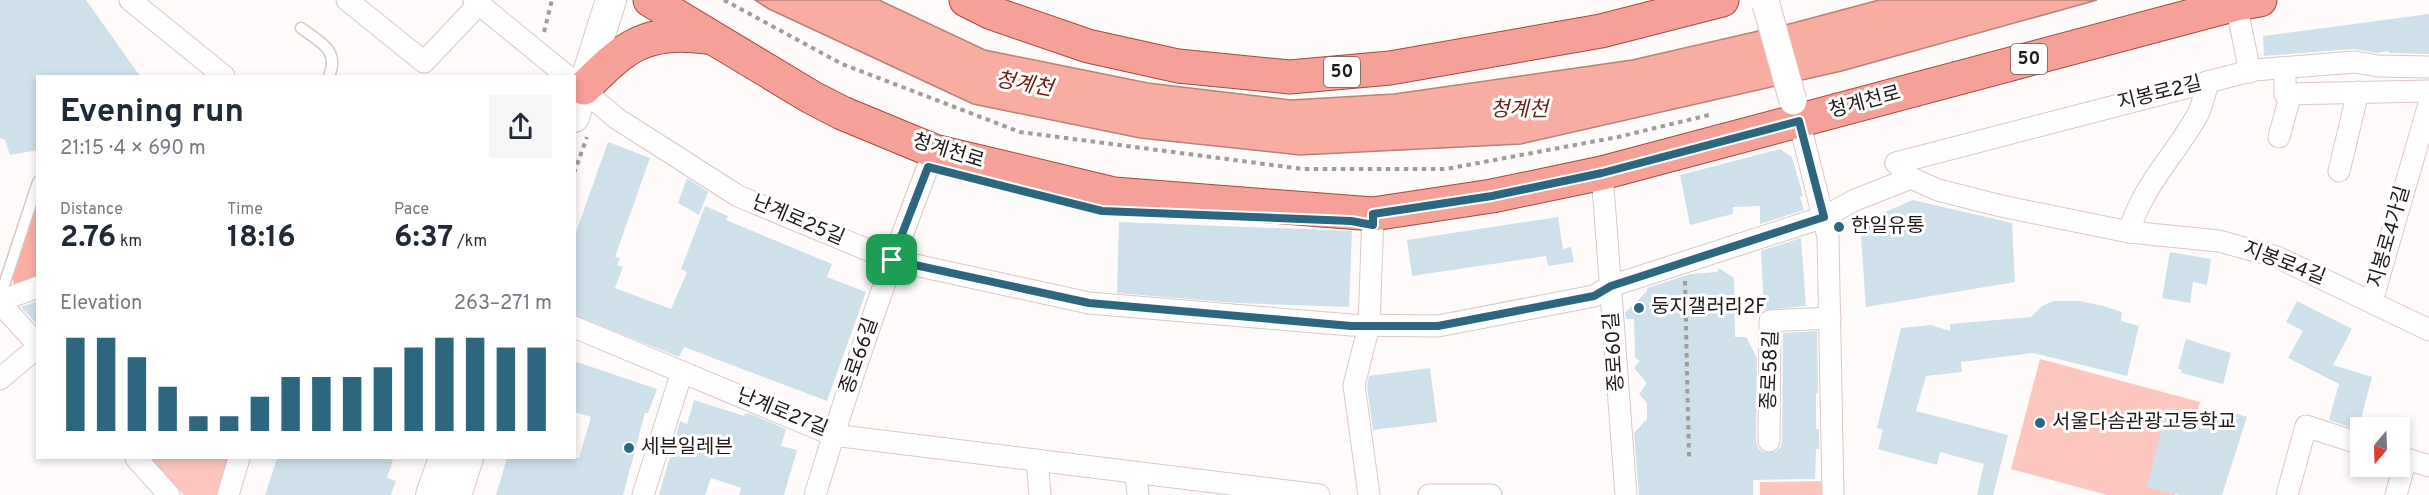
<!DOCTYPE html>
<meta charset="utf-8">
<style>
body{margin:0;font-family:Overpass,"Noto Sans KR",sans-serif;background:#f6f6f7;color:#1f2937;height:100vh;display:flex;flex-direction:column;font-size:22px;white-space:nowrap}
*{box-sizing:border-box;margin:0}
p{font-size:20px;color:#747a83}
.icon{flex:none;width:33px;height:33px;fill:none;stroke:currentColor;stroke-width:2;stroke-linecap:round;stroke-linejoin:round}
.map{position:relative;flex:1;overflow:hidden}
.sheet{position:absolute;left:36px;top:75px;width:540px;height:384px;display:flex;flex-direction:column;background:#fff;border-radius:0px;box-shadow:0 3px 9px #0003}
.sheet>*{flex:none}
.needle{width:39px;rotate:199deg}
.fabs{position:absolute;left:2350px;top:417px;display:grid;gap:12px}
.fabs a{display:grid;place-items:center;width:60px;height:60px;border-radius:0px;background:#fff;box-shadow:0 3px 9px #0003;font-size:30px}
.pin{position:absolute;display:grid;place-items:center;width:51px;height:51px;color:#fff;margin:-26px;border-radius:12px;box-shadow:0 3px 9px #0006}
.round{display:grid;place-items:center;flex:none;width:63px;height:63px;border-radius:0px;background:#f6f6f7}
.head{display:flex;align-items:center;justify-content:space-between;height:102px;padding:0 24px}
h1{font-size:33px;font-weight:700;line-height:45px}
.figures{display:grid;grid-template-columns:repeat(3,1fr);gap:9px;height:102px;padding:6px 24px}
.figures div{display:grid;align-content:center}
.figures b{font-size:30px;font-weight:700}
.figures small{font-size:16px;font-weight:400}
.figures p{font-size:16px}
.chart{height:168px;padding:12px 24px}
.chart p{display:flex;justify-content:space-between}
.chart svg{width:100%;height:108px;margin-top:6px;stroke:#2d677f;stroke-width:6}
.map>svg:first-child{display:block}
.green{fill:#fdc7bf}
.forest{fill:#faaea2}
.water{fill:#f9aca0;stroke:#b88077;stroke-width:1.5}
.building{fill:#cee1eb}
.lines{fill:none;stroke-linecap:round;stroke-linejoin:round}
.service-casing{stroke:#dcc6c3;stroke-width:13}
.minor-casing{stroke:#dcc6c3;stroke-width:23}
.secondary-casing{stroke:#dcc6c3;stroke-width:32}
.primary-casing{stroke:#a6493f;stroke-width:35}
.path{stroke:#a19c9b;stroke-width:4;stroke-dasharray:4.5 4.5;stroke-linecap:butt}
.service{stroke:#fff;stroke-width:10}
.minor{stroke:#fff;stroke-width:21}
.secondary{stroke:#fff;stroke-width:30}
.primary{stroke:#f5a198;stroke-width:33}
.tertiary-bridge-casing{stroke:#dcc6c3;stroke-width:29;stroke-linecap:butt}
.tertiary-bridge{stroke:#fff;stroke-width:27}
.route-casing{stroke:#fff;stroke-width:12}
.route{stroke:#2d677f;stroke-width:8}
.poi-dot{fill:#2d677f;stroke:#fff;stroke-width:2}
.labels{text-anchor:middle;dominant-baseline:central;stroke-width:6;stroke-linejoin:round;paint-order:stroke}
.shield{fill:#fff;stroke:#645f5d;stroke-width:1.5}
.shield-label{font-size:18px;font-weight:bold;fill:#211a18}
.street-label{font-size:20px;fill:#211a18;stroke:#fff}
.poi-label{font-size:20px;fill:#211a18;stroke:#fff;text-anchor:start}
.water-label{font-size:21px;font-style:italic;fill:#731c15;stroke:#fff}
</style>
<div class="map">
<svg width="2429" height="495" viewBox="0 0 2429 495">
<rect width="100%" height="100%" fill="#fffbfa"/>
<g class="green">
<path d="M2040 359 2200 402 2175 495H2107L2011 469Z"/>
<path d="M150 458H231L219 495H184Z"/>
<path d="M1823 481 1825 495H1760V482Z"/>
</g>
<path class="forest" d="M37 203V278L18 288 14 284 12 277Z"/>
<path class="water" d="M755 0H879L985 50 1148 83 1291 100 1394 94 1632 60 1793 23 1879 0H2097L1842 71 1521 144 1300 155 1140 138 973 104 769 9Z"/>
<g class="building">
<path d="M0 0H86L140 76H38V150L10 155 5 140 0 138Z"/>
<path d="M2429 14V54L2389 53V51L2377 53 2354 49 2264 56 2263 36Z"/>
<path d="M608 142 650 158 615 257 620 258 617 265 623 267 615 288 671 309 687 272 681 269 705 206 728 216 726 220 832 264 827 277 866 292 827 401 684 347 679 357 574 315V238Z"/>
<path d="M1780 149 1792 157 1803 196 1800 197 1804 210 1760 224V206L1733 207V214L1690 225 1680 175Z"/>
<path d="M687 178 708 192 699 215 678 203Z"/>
<path d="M1913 200 2012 223 2015 282 1866 307 1860 223Z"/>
<path d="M1558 217 1563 249 1571 247 1574 262 1548 266 1546 256 1412 276 1407 240Z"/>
<path d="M1119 222 1352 231 1349 307 1237 303 1117 293Z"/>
<path d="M1801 238 1806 306 1764 310 1761 251Z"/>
<path d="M2170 252 2211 259 2207 285 2193 282 2190 303 2162 298Z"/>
<path d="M1719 268 1734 278 1735 337H1746L1757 358 1756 441 1758 448 1763 452H1775L1780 448 1782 442 1783 333 1817 331 1818 393H1816V429H1819V449H1816L1815 479 1753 480V495H1639L1634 433 1647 419V403L1639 394 1647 383 1634 368 1640 361 1635 357 1634 319H1626L1625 313 1647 291V288L1690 274 1717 272Z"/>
<path d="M38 301V325L21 307Z"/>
<path d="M2054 301H2080L2103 306 2122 312 2121 321 2139 326 2127 376 2033 353 1961 362 1962 372 1926 376 1916 411 2008 435 1993 495H1977L1984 464 1940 452 1937 465 1878 449 1883 430 1877 428 1901 328 1931 325 1950 331V324L2031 317 2042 306Z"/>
<path d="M2297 301 2352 329 2333 365 2372 377 2358 430 2329 420 2339 384 2288 358 2303 331 2286 322Z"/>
<path d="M2186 339 2231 353 2223 384 2181 373 2182 370 2178 369Z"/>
<path d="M574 361 657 389 648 413H645L623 495H496L507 458H579L591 417 574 412Z"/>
<path d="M1430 368 1437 422 1373 430 1367 386 1369 376Z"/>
<path d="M694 400 744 416 745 413 753 415 786 429 781 446 797 450 784 495H739L741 488 711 478 705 495H659L680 421 687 424Z"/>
<path d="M2167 407 2222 422 2226 410 2247 417 2222 495H2180L2147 487Z"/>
<path d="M277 458H384L393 460 387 478 396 481 391 495H265Z"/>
</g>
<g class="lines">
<g class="service-casing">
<g id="service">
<path d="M301 28C320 42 340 50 329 76"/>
<path d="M0 297 38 182"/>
</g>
</g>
<g class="minor-casing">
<g id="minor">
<path d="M130 0 224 76"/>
<path d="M347 0 424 62 479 4"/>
<path d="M474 0 567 76"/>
<path d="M2236 4 2250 72"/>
<path d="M2285 68V94L2429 91"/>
<path d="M575 83 616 118 738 196 892 260 1089 303 1351 325 1438 326 1594 296 1611 286 1824 217 1855 200 1911 178"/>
<path d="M1799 121 1828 237 1833 495"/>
<path d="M2279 137 2291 93"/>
<path d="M1896 163 1911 178 1938 190 2001 206 2129 232 2219 241 2277 257 2429 330"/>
<path d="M1896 163 2254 70 2355 62 2378 66 2429 67"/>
<path d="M2339 171 2358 92"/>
<path d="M1602 173 1626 495"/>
<path d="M2129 232C2142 186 2176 154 2198 114 2203 104 2205 92 2208 82"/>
<path d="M0 301 38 287"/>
<path d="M2372 301 2429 104"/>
<path d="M0 303 38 345"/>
<path d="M574 327 833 435 1319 495"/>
<path d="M0 379 38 347"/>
<path d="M1769 441 1770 321 1830 318"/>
<path d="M2400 457 2429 466"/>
<path d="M136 458 169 495"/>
<path d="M1037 460 1040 495"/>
<path d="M1136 473 1138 495"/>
<path d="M228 495 239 458"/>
<path d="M643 495 682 372"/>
<path d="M815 495C850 379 890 264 934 151"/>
<path d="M1369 495 1354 385 1369 326 1373 214"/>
<path d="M1429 495H1491"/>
<path d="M2287 495 2306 426 2361 444"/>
<path d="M2396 495 2406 459"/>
</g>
</g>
<g class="secondary-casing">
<g id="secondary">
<path d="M574 117 611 0"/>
<path d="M431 495 444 458"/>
<path d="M456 495 468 458"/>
</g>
</g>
<g class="primary-casing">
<g id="primary">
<path d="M650 0 811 97 842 113 934 151 1114 194 1373 214 1492 196 1602 173 2236 4 2260 0"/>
<path d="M966 0 992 13 1088 46 1178 66 1290 77 1390 68 1601 31 1722 0"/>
<path d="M584 88C627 45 644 30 707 37"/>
</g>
</g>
<g class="path">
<path d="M724 0 842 64 1020 132 1303 169H1446L1618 137 1713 114"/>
<path d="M544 32 552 0"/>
<path d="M574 173 587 137"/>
<path d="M1685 281 1689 457"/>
</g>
<use href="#service" class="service"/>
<use href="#minor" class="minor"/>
<use href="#secondary" class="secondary"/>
<use href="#primary" class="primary"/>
<g class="tertiary-bridge-casing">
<path id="tertiary-bridge" d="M1766 4 1793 101"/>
</g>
<use href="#tertiary-bridge" class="tertiary-bridge"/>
</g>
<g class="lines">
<g class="route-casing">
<path id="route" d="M1799 121 1824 217 1611 286 1594 296 1438 326H1351L1089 303 892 260 928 167 1102 211 1351 221 1373 225V214L1492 196 1602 173Z"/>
</g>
<use href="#route" class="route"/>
</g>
<g class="poi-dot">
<circle cx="1839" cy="227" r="6"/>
<circle cx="1639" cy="308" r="6"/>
<circle cx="2040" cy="423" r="6"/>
<circle cx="629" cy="448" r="6"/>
</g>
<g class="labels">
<g class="shield">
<rect x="2011" y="44" width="36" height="30" rx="4.5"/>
<rect x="1324" y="57" width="36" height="30" rx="4.5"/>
</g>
<g class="shield-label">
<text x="2029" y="59">50</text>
<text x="1342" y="72">50</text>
</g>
<g class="street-label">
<text transform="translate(2160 94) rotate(-14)">지봉로2길</text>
<text transform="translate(1865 103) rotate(-15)">청계천로</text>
<text transform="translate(948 152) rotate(17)">청계천로</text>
<text transform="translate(798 221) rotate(23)">난계로25길</text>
<text transform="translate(2390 237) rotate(-74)">지봉로4가길</text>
<text transform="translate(2284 264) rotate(21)">지봉로4길</text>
<text transform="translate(1615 352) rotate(-94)">종로60길</text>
<text transform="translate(860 356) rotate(-71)">종로66길</text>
<text transform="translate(1771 370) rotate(-88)">종로58길</text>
<text transform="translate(782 413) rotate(22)">난계로27길</text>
</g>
<g class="poi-label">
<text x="1851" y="227">한일유통</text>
<text x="1651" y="308">둥지갤러리2F</text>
<text x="2052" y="423">서울다솜관광고등학교</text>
<text x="641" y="448">세븐일레븐</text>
</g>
<g class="water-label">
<text transform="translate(1024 85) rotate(10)">청계천</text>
<text x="1519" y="110">청계천</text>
</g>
</g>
</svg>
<div class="fabs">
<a><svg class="needle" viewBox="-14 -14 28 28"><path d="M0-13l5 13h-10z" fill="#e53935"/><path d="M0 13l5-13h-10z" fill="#747a83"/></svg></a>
</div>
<div class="pin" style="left:892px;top:260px;background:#1e9e55"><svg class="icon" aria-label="arrive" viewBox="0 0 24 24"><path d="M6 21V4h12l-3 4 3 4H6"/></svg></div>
<section class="sheet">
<div class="head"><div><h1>Evening run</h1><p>21:15 · 4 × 690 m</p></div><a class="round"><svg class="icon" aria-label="share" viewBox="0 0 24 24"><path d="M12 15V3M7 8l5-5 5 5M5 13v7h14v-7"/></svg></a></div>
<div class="figures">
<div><p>Distance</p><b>2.76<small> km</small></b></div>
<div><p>Time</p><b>18:16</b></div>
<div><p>Pace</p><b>6:37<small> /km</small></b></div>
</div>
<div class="chart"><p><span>Elevation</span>263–271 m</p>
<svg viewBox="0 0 160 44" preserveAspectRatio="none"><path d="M5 44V6M15 44V6M25 44V14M35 44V26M45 44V38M55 44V38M65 44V30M75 44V22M85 44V22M95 44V22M105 44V18M115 44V10M125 44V6M135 44V6M145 44V10M155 44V10"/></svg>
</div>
</section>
</div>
